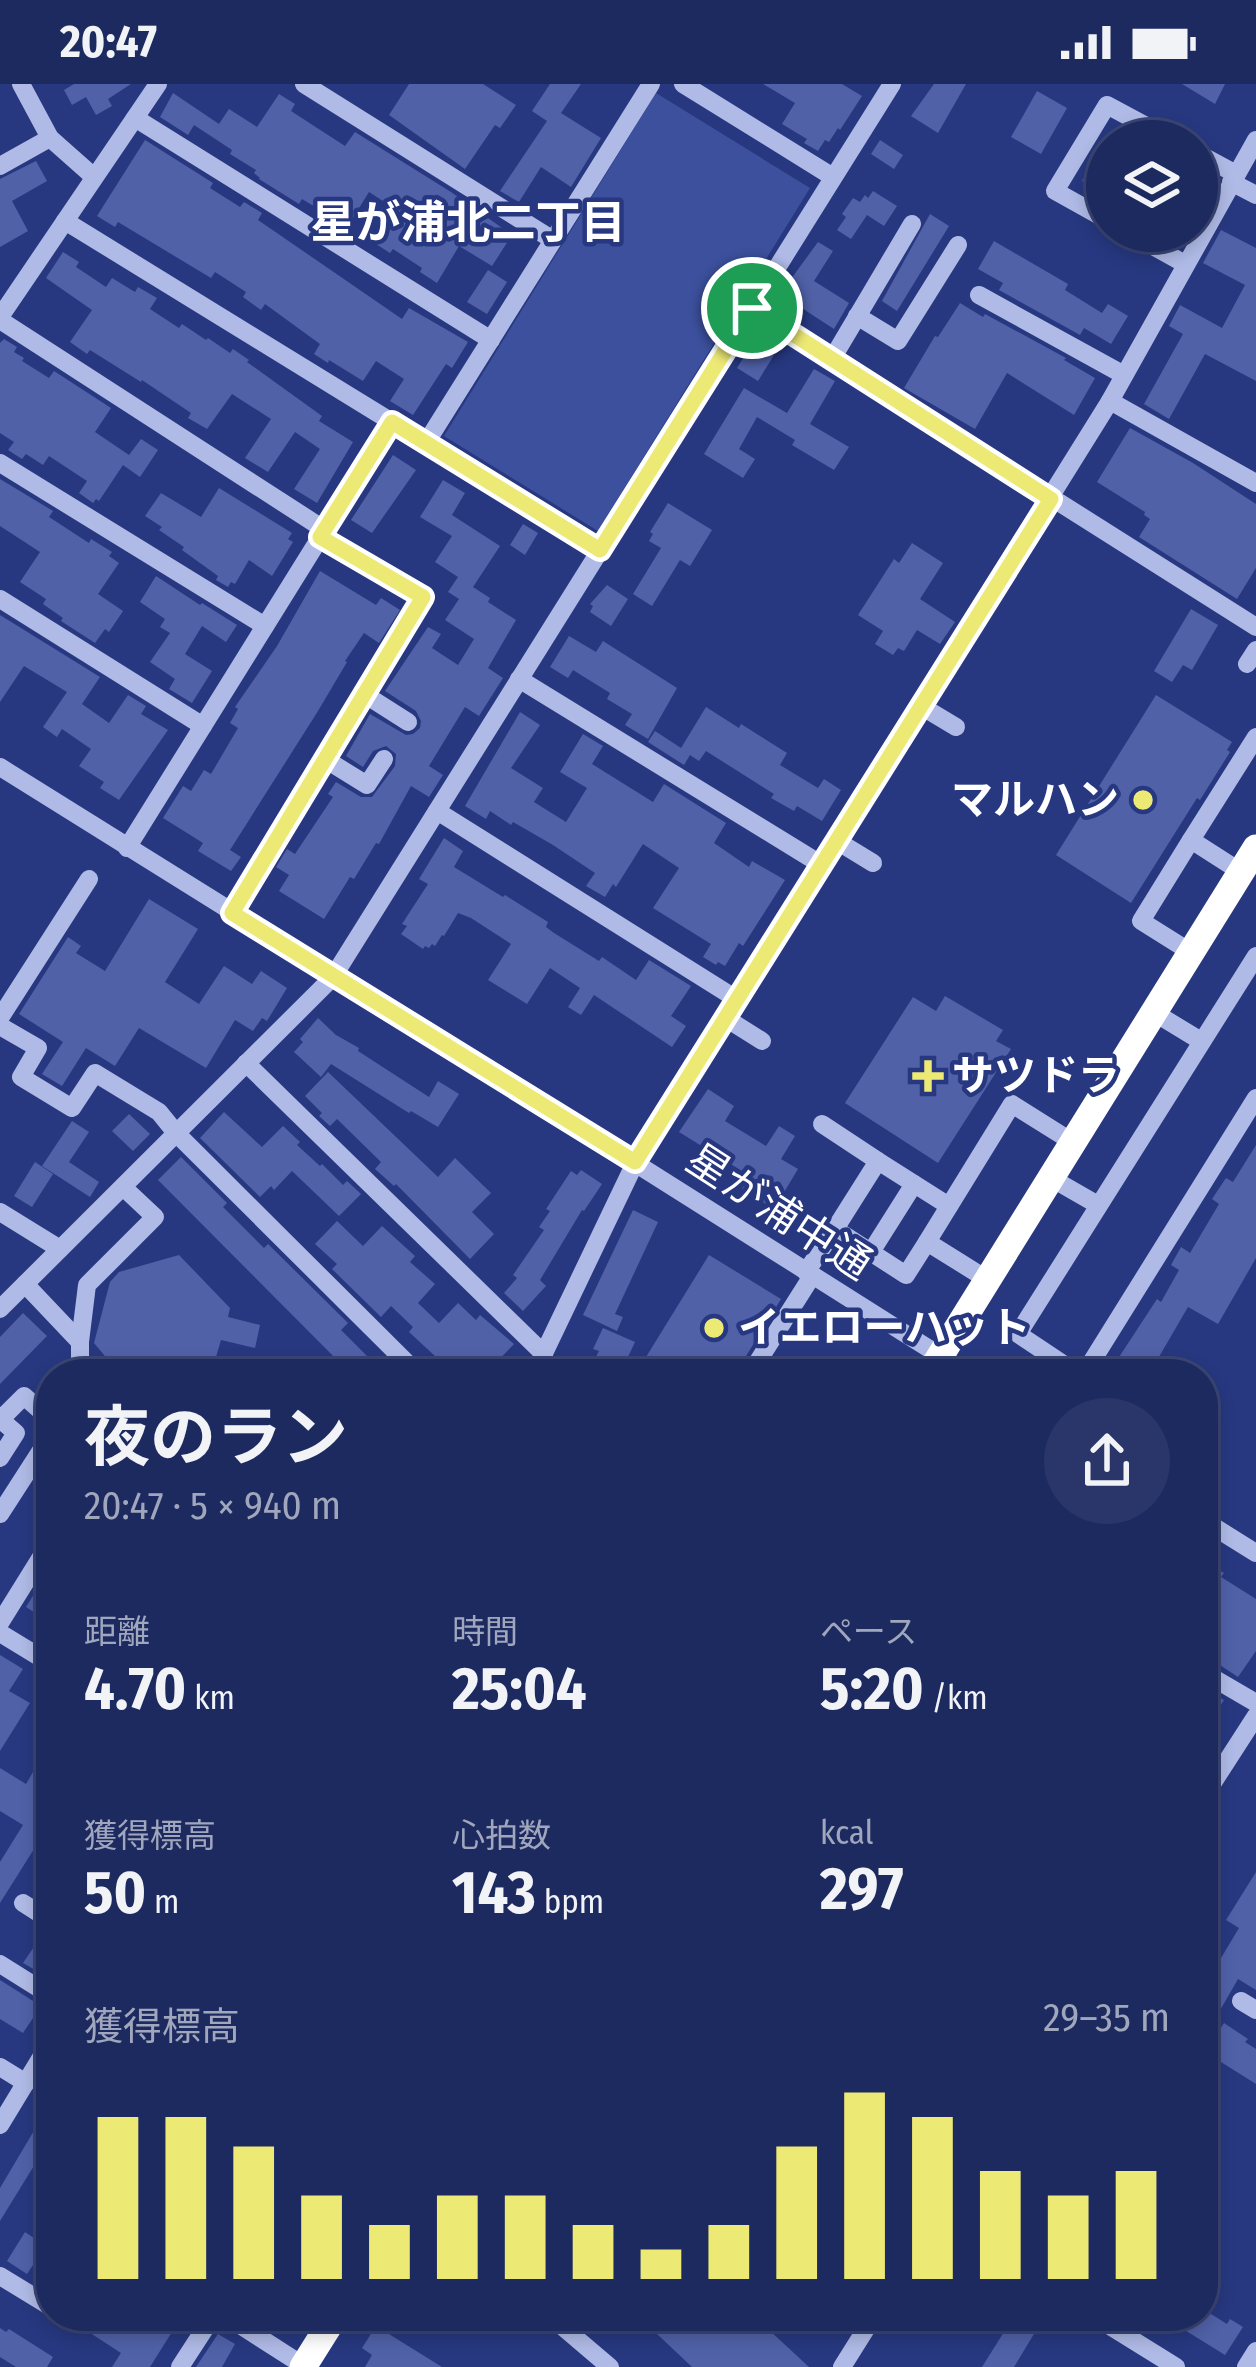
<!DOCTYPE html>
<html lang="ja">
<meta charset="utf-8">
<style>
body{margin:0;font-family:"Fira Sans Condensed","Noto Sans JP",sans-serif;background:#2a3669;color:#f1f3f6;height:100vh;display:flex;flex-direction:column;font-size:45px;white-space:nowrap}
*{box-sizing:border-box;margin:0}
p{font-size:39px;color:#a0a7bd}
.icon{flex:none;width:66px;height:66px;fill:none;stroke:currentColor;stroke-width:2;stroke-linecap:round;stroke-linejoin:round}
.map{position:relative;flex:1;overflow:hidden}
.panel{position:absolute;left:36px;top:1275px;width:1182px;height:972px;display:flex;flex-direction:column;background:#1d2a60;border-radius:48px;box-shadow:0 6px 18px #0003,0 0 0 3px #3b4675}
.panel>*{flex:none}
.tools{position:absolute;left:1086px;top:36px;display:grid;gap:24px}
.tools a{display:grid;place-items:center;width:132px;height:132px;border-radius:50%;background:#1d2a60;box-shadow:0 6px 18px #0003,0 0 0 3px #3b4675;font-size:60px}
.pin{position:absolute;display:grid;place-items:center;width:102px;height:102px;color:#fff;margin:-51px;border:6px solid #fff;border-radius:50%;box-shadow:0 3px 12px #0007}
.round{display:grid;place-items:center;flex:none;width:126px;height:126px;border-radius:63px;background:#2a3669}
.head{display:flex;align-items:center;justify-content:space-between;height:204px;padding:0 48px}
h1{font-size:66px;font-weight:700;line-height:90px}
.figures{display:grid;grid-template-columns:repeat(3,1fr);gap:18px;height:204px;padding:12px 48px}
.figures div{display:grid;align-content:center}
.figures b{font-size:60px;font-weight:700}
.figures small{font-size:33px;font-weight:400}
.figures p{font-size:33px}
.chart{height:336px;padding:24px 48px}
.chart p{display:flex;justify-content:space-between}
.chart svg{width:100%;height:216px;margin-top:12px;stroke:#ede975;stroke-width:6}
.status{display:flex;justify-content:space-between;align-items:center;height:84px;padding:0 60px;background:#1d2a60;direction:ltr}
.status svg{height:33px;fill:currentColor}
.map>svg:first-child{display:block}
.green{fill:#3c509d}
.building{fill:#5061a8}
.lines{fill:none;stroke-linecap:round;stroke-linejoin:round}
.minor{stroke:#afbae6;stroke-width:18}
.highway{stroke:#fff;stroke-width:27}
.route-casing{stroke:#fff;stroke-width:24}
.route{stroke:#ede975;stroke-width:15}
.poi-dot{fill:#ede975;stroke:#273880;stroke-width:4.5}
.labels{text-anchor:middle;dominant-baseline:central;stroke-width:9;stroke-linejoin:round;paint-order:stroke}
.poi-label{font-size:42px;font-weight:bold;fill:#fff;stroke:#273880;text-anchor:start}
.street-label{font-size:42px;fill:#fff;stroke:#273880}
.neighbourhood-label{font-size:45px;font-weight:bold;fill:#fff;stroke:#273880}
</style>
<div class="status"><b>20:47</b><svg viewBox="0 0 49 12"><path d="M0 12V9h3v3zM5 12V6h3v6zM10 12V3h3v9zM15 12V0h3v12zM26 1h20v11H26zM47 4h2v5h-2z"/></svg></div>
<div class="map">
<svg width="1256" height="2283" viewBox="0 0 1256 2283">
<rect width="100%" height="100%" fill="#273880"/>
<path class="green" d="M656 9 810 104 598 447 444 352Z"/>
<g class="building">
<path d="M74 0H131L108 15 112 22 96 31 86 13 72 21 64 6Z"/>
<path d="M409 0H483L516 21 500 44 495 41 465 85 389 31Z"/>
<path d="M550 0H581L561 29 601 54 571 103 541 83 519 118 500 107 547 37 532 27Z"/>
<path d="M763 0H842L862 12 840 46 838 44 829 58 825 56 818 67 804 59 807 55 782 40 795 19Z"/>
<path d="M934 0H966L938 49 911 32Z"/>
<path d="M1182 0H1225L1215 20Z"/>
<path d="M1037 7 1067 24 1041 70 1011 53Z"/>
<path d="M173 9 219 40 229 25 257 43 279 10 295 20 291 27 345 62 355 48 451 108 512 151 492 182 459 162 437 199 420 188 422 184 393 165 390 169 376 160 397 126 369 108 351 137 326 121 322 127 302 115 299 120 259 95 260 94 254 89 256 86 230 70 232 66 194 41 188 51 160 33Z"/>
<path d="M1107 53V111L1082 97Z"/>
<path d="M145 56 213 99 210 104 240 123 244 118 262 129 258 136 402 235 409 224 468 258 452 284 446 280 413 331 390 317 404 295 376 277 363 297 329 276 328 279 314 270 320 260 265 220 261 226 243 213 246 208 215 188 211 194 118 138 115 143 97 132Z"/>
<path d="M880 56 903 71 894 85 871 70Z"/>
<path d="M36 77 47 97 12 117 28 147 0 163V95Z"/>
<path d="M873 107 897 122 884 142 867 131 851 155 837 146 846 133 842 130 853 114 860 118 865 111 868 114Z"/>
<path d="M930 130 949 142 897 227 882 217Z"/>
<path d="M1221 146 1256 164V297L1205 270 1169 335 1144 320 1183 250 1169 242 1180 221 1222 244 1245 201 1203 179Z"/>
<path d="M994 157 1068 200 1065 206 1102 229 1108 220 1128 232 1111 260 1084 244 1080 251 999 206 1003 199 978 185Z"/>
<path d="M818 158 833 167 814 197 849 219 834 245 780 210Z"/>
<path d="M63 168 79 178 76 183 106 203 112 194 135 208 138 203 157 214 150 225 179 244 182 240 206 256 208 254 230 269 233 265 249 276 247 278 322 332 319 337 353 358 317 419 294 405 320 365 295 348 268 388 245 374 271 335 232 310 207 345 188 334 191 329 142 296 141 298 90 266 87 270 70 258 92 226 46 194Z"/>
<path d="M488 186 507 198 487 230 467 218Z"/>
<path d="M960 219 983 233 985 230 1066 274 1064 276 1095 294 1074 331 1007 289 975 345 904 304 935 252 938 253Z"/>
<path d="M4 255 17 263 14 268 24 274 22 277 49 294 54 287 111 324 95 348 129 371 141 355 158 366 140 393 123 381 99 417 96 415 93 419 79 409 87 397 49 372 43 381 26 370 22 375 8 366 14 358 0 349V259Z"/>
<path d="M753 258 774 271 758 297 737 284Z"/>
<path d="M814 285 835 297 810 340 849 363 834 386 792 361 795 356 757 333 739 365 755 375 743 394 704 370 744 304 787 329Z"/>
<path d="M1130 344 1193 379 1256 420V484L1237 515 1139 453 1150 435 1144 431 1145 428 1097 398Z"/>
<path d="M393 371 416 386 372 449 351 436Z"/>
<path d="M0 395 53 427 49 433 89 459 91 455 112 468 109 472 119 479 98 510 123 527 109 548 105 545 95 559 61 537 63 534 43 520 46 515 20 498 40 468 0 442Z"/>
<path d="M443 396 465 409 452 431 500 462 473 503 490 514 488 518 516 536 488 584 503 594 479 632 465 623 429 682 443 691 429 713 411 702 379 760 376 759 354 795 350 793 324 835 279 807 289 791 276 783 287 765 295 770 333 713 328 710 336 698 361 713H372L395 682 396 670 386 662 373 667 363 683 346 672 370 630 406 651 413 650 420 644 421 637 416 627 385 607 428 543 441 550 432 564 458 581 474 555 445 536 459 515 448 508 458 493 435 478 452 452 420 433Z"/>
<path d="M219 404 292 449 288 455 293 458 272 492 249 476 235 500 231 498 228 503 216 496 218 492 182 466 184 463 159 446 162 443 145 432 161 409 201 433Z"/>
<path d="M668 419 712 446 690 482 680 476 652 522 633 510 661 464 649 457 653 450 650 448Z"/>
<path d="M523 440 538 449 525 471 510 461Z"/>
<path d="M912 459 943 479 920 515 955 538 940 560 917 546 904 567 898 564 893 571 875 560 883 547 858 531 894 475 899 479Z"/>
<path d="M320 487 376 521 381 514 400 526 379 559 364 549 345 577 347 578 318 627 230 766 241 773 231 787 198 767 203 759 163 734 183 702 191 707 204 686 211 690 238 644 230 639 238 625 235 623 277 562Z"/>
<path d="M156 492 200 521 202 519 237 541 226 558 202 542 185 570 212 587 192 619 169 605 175 595 150 578 170 549 160 543 165 535 140 518Z"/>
<path d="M607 501 628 515 611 542 590 528 593 522 590 520Z"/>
<path d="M1191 525 1218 541 1192 586 1183 581 1172 598 1154 587Z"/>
<path d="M0 531 100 593 82 620 109 639 128 611 146 622 141 630 168 646 119 716 100 704 104 698 79 682 91 665 62 645 57 653 43 643 67 608 24 582 0 618Z"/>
<path d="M569 552 596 568 603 557 677 604 648 655 625 641 632 630 607 615 610 609 573 586 568 594 550 583Z"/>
<path d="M1156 611 1232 658 1227 666 1230 668 1200 716 1197 714 1131 819 1056 771Z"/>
<path d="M706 623 739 644 741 640 787 669 780 681 818 704 824 695 841 706 822 737 797 722 794 727 771 714 774 710 706 667 699 677 690 671 684 681 648 658 655 647 681 664Z"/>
<path d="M520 628 540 641 511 684 543 704 534 718 566 738 587 704 560 688 583 650 603 662 592 680 653 718 664 700 726 739 714 759 749 783 752 777 785 796 743 862 739 859 725 882 718 878 716 881 703 873 711 860 653 824 679 784 643 760 616 803 613 800 605 813 586 802 595 789 553 761 513 738 511 741 490 727 486 735 465 722Z"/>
<path d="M444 754 463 767 454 783 503 813 505 811 548 838 546 843 554 849 599 877 602 873 636 896 649 876 691 902 671 932 686 942 672 963 594 911 581 931 568 923 580 904 550 884 527 920 488 896 511 860 471 834 458 829 444 852 442 851 435 862 432 860 429 864 425 862 423 865 401 850 407 842 402 840 428 800 419 795Z"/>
<path d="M149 815 198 845 165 898 199 920 224 882 252 900 261 887 287 904 267 937 262 934 253 947 235 936 206 984 139 944 115 982 86 964 62 1002 42 990 63 958 19 930 68 853 81 862 76 869 105 887Z"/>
<path d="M945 912 1003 946 996 957 1011 965 938 1079 845 1019 913 913 936 927Z"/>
<path d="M318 934 336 951 359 964 358 967 429 1013 438 997 459 1010 438 1043 411 1027 409 1029 331 980 321 993 294 968 303 958 300 955Z"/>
<path d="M328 988 438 1093 455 1074 491 1109 472 1128 494 1150 470 1175 396 1100 394 1102 375 1085 381 1078 337 1035 330 1042 319 1032 322 1029 305 1012Z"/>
<path d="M708 1005 734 1022 725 1037 766 1062 779 1042 795 1052 781 1075 798 1085 774 1125 742 1105 750 1092 679 1048Z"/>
<path d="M224 1028 262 1063 283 1042 300 1058 297 1061 320 1082 322 1080 343 1101 347 1097 361 1110 339 1132 292 1087 274 1106 271 1102 260 1113 200 1054Z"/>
<path d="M129 1030 150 1050 133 1067 112 1047Z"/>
<path d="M72 1037 89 1048 69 1078 99 1098 90 1113 42 1082Z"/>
<path d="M1256 1061V1174L1218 1240 1188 1223 1149 1290H1108L1157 1215 1161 1218 1179 1186 1171 1181 1181 1163 1190 1169 1219 1120 1212 1115 1226 1094 1233 1098Z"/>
<path d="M181 1073 227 1119 223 1123 264 1164 268 1160 348 1239 341 1246 385 1290H351L158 1096Z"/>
<path d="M35 1078 53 1090 32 1123 14 1112Z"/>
<path d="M581 1086 602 1100 584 1127 582 1126 540 1196 546 1202 523 1227 504 1209 517 1194 513 1191 544 1146 539 1143 550 1127 546 1125 571 1087 577 1091Z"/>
<path d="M633 1126 658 1138 615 1230 623 1233 617 1247 583 1231Z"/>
<path d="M337 1137 363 1162 382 1142 415 1172 410 1178 435 1200 418 1219 439 1239 458 1219 476 1236 480 1231 514 1260 485 1290H442L430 1278 436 1273 409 1248 413 1243 391 1222 381 1233 332 1185 337 1180 315 1160Z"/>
<path d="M179 1171 230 1224 228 1233 260 1241 255 1264 221 1256 211 1290H96L109 1277 94 1259 110 1198 119 1188Z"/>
<path d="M709 1171 781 1215 735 1290H674L646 1273Z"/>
<path d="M23 1229 47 1252 0 1300V1253Z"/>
<path d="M603 1244 635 1258 620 1290H587L599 1267 593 1265Z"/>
<path d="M1203 1476 1224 1489 1221 1493 1256 1515V1567L1238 1593 1203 1570Z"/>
<path d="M51 1483V1539L26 1523Z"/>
<path d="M0 1571 23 1585 9 1607 30 1619 0 1667Z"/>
<path d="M1210 1608 1224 1616 1203 1649V1618Z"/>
<path d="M51 1657V1738L0 1819V1778L23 1741 0 1727V1684L26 1700Z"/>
<path d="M1256 1788V1906L1238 1895 1203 1956V1884L1212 1889 1239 1844 1226 1836Z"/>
<path d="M40 1854 51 1861V1877L42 1890 23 1879Z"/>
<path d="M0 1896 41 1922 23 1949 0 1935Z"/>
<path d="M1224 1939 1248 1955 1245 1958 1256 1965V2000L1205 1968Z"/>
<path d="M51 2018V2054L0 2137V2104Z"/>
<path d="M25 2148 34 2154 38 2148 51 2156V2165L43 2178 37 2175 27 2190 7 2177Z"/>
<path d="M1203 2225 1227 2240 1230 2235 1243 2243 1225 2271 1162 2232H1203Z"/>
<path d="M88 2232H182L150 2283H112L121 2269 81 2243Z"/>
<path d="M638 2232H754L809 2283H692Z"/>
<path d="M1014 2232H1026L1040 2240 1014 2283H982Z"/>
<path d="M376 2242 442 2283H365L372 2271 362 2264Z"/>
<path d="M0 2244 6 2248 9 2245 53 2273 47 2283H16L0 2273Z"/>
<path d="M218 2250 235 2260 222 2283H196Z"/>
</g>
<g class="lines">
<g class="minor">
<path d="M21 0 50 54 94 93"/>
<path d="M304 0 553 156"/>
<path d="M683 0 833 93"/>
<path d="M135 34 491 256"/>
<path d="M1197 69 1236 90"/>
<path d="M0 82 50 54"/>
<path d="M1231 98 1256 111"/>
<path d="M1107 136 1055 107 1107 21 1174 57"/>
<path d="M65 137 600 466"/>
<path d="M1126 147 1185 180"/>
<path d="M979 211 1124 291"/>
<path d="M752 224 1256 543"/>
<path d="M857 232 898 257 958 161"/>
<path d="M0 233 158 0"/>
<path d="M0 236 325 446"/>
<path d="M832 275 912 140"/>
<path d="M1110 317 1256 399"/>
<path d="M426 359 651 0"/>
<path d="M0 379 265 542"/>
<path d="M0 515 203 642"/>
<path d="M1247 580 1256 566"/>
<path d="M519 595 822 781"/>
<path d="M364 610 408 638"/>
<path d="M921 622 956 643"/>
<path d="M325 675 367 701 384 675"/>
<path d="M0 683 635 1079 969 1290"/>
<path d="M437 727 738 916"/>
<path d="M1191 756 1256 653"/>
<path d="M837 757 873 779"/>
<path d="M127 764 392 338"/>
<path d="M232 829 423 513 320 453"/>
<path d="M1192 869 1141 837 1191 756 1241 788"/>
<path d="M1155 929 1201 957"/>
<path d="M0 934 89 795"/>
<path d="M727 935 762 957"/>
<path d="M0 942 38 964 21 993 72 1024 95 989 159 1028 176 1049 418 1290"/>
<path d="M246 979 544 1270"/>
<path d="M822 1040 878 1077"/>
<path d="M1051 1094 1098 1121"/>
<path d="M0 1128 60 1165"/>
<path d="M835 1145 878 1077 949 1122"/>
<path d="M927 1158 1012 1020 1074 1059"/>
<path d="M871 1168 914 1100"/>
<path d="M806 1188 835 1145 906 1191 927 1158 988 1196"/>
<path d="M25 1200 80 1258V1278L68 1290"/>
<path d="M0 1225 333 893 892 0"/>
<path d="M80 1258 87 1201 155 1133 123 1103"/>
<path d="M534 1290 635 1079 1110 317 1256 56"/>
<path d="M750 1290 812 1192"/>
<path d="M1078 1290 1018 1250 1256 872"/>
<path d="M1084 1290 1256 1014"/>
<path d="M0 1336 24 1312 51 1336"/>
<path d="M0 1374 16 1349 1 1336"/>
<path d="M0 1430 42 1365"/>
<path d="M1203 1436 1256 1469"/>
<path d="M0 1539 51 1457"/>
<path d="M0 1549 51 1580"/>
<path d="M1203 1588 1256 1619"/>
<path d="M1203 1714 1256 1632"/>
<path d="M23 1819 51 1837"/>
<path d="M0 1880 51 1912"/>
<path d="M1241 1917 1256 1926"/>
<path d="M0 1983 26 1999"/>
<path d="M0 2041 51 1957"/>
<path d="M0 2192 51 2223"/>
<path d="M226 2232 304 2282"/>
<path d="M550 2232 610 2283"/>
<path d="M1094 2232 1176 2283"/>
<path d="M180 2283 213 2232"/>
<path d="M842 2283 874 2232"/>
<path d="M1246 2283 1256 2267"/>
</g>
<g class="highway">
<path d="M929 1290 1256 764"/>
<path d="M303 2283 335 2232"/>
</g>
</g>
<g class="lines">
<g class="route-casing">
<path id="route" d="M752 224 1051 415 635 1078 232 829 423 513 320 453 392 338 600 466Z"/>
</g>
<use href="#route" class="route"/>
</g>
<g class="poi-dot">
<circle cx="1143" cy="716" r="12"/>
<path d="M922 974h12v12h12v12h-12v12h-12v-12h-12v-12h12z"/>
<circle cx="714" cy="1244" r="12"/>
</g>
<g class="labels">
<g class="poi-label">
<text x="1119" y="716" text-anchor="end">マルハン</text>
<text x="952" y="992">サツドラ</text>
<text x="738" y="1244">イエローハット</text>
</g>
<g class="street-label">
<text transform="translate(779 1128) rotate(33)">星が浦中通</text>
</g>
<g class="neighbourhood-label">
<text x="468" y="139">星が浦北二丁目</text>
</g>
</g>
</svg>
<div class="tools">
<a><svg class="icon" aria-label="layers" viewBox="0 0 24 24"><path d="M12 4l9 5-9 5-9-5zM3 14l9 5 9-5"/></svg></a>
</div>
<div class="pin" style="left:752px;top:224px;background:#1e9e55"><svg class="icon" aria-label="arrive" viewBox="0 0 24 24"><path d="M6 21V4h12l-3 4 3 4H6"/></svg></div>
<section class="panel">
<div class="head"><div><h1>夜のラン</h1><p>20:47 · 5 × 940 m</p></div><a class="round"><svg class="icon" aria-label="share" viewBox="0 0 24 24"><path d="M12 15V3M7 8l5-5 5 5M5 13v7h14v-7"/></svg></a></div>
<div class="figures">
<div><p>距離</p><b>4.70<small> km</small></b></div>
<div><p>時間</p><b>25:04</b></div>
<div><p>ペース</p><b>5:20<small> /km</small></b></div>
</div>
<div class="figures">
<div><p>獲得標高</p><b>50<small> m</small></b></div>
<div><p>心拍数</p><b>143<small> bpm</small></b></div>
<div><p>kcal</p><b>297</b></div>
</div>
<div class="chart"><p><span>獲得標高</span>29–35 m</p>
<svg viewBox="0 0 160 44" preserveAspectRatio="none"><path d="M5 44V11M15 44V11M25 44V17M35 44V27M45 44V33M55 44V27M65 44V27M75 44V33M85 44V38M95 44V33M105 44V17M115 44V6M125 44V11M135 44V22M145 44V27M155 44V22"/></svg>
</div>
</section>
</div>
